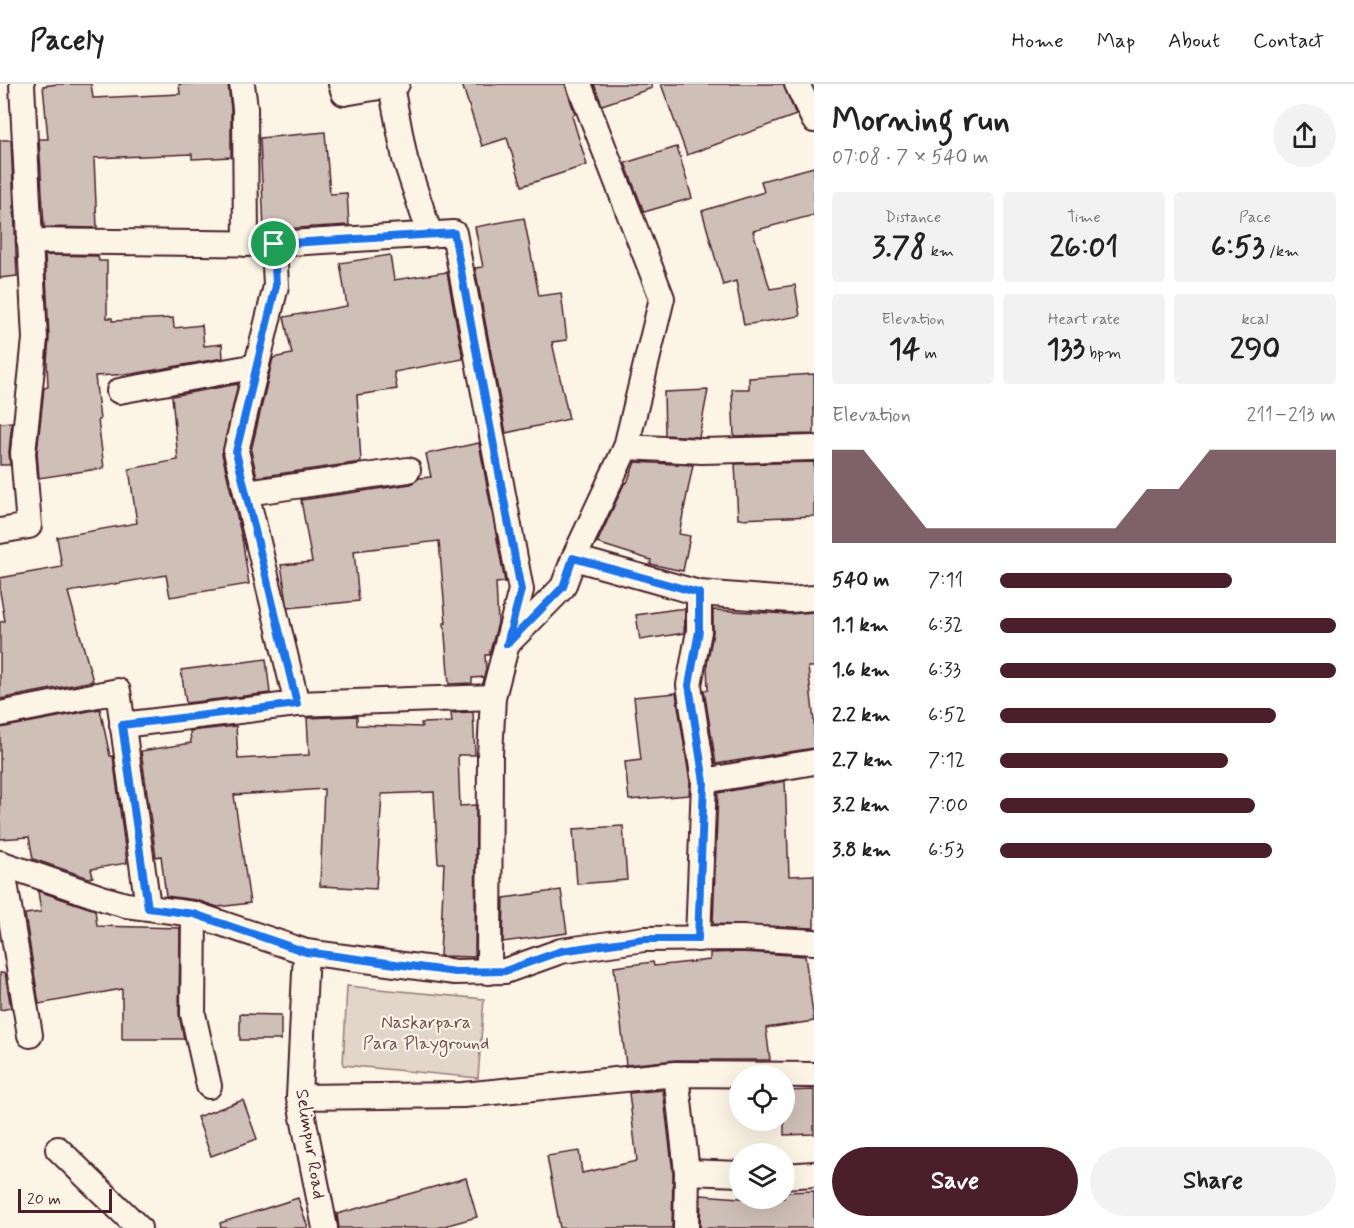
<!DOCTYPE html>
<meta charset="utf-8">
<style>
body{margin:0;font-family:Mynerve,sans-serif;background:#f2f2f2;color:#222;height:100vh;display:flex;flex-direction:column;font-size:22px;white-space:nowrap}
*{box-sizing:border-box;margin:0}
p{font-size:20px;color:#767676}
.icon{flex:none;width:33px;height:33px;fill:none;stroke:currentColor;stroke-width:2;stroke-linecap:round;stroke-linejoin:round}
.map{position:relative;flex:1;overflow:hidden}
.details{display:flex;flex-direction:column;background:#fff;width:540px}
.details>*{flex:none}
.tools{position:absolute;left:729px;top:981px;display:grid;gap:12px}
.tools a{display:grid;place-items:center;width:66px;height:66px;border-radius:50%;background:#fff;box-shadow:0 6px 24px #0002;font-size:30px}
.scale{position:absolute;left:18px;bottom:15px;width:94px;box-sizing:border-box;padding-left:6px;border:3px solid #4a1f2b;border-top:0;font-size:16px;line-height:21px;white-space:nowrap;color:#4a1f2b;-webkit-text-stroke:4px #fcf5e5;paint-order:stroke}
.pin{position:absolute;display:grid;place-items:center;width:51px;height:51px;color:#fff;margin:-26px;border:3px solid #fff;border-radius:50%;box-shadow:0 2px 6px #0007}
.round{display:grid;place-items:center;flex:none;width:63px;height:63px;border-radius:32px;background:#f2f2f2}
.overview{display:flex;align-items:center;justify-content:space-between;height:102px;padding:0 18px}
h1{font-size:33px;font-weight:700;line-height:45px}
.figures{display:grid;grid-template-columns:repeat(3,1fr);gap:9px;height:102px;padding:6px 18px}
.figures div{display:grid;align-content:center;border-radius:6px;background:#f2f2f2;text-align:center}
.figures b{font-size:30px;font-weight:700}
.figures small{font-size:16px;font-weight:400}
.figures p{font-size:16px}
.chart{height:168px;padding:12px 18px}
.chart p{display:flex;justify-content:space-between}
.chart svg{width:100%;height:108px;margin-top:6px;fill:#4a1f2b;opacity:.7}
.primary-button{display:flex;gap:12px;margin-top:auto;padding:12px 18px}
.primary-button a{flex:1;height:69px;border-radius:36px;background:#4a1f2b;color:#fff;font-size:24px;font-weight:700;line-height:69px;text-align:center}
.primary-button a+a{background:#f2f2f2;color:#222}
ul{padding:0 18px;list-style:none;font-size:20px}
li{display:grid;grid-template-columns:96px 72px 1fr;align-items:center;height:45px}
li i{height:15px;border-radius:8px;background:#4a1f2b}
header{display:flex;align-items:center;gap:36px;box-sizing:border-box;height:84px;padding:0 30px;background:#fff;border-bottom:2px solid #e0e0e0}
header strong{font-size:28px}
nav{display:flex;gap:33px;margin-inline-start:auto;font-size:21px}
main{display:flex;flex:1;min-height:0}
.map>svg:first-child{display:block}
.green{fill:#e2d5ca;stroke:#967a7a;stroke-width:1.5}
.building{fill:#cfc0b7;stroke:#4a1f2b;stroke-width:1.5}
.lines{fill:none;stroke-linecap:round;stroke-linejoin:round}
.street-casing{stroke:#4a1f2b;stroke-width:28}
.street{stroke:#fcf5e5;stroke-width:24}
.route-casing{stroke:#fff;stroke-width:12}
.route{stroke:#1a73e8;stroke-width:8}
.labels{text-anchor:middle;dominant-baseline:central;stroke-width:4.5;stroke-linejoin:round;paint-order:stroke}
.park-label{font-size:18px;fill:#704c53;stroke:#fcf5e5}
.street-label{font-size:18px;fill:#4a1f2b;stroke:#fcf5e5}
</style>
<header>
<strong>Pacely</strong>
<nav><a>Home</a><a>Map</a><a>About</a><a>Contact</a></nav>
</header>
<main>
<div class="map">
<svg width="814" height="1144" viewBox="0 0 814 1144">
<rect width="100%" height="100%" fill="#fcf5e5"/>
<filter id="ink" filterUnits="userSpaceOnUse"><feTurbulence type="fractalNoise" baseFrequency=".0167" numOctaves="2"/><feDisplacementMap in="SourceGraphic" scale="12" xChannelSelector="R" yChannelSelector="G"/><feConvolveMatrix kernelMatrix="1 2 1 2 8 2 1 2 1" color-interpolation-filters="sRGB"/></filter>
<g filter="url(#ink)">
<path class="green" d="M347 902 484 915 478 994 343 981Z"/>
<g class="building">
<path d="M58 0H91L93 14 180 10 179 0H228L231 25V73L192 75V70L94 74 97 144 44 143 39 55H48L43 2Z"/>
<path d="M462 0H565L575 30 572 32 587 81 522 102 507 54 482 62Z"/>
<path d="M594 0H651L652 4 602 21Z"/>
<path d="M661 0H783L796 31 687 71Z"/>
<path d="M325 48 330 110 347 109 349 141 264 146 260 54Z"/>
<path d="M0 56H11L17 192 0 194Z"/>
<path d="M677 63 692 114 644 128 625 79Z"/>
<path d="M814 83V131L753 147 770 205 795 201 800 232 744 241 736 197 723 201 702 127 764 108 761 97Z"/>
<path d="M524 134 539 212 561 209 567 256 552 258 569 335 506 349 475 184 483 183 475 143Z"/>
<path d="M45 171 98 172 99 177H107V234H112V237L173 234 174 244 202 241 204 262 222 260 223 274 132 290 95 292 100 336H98L104 384 39 394 37 369 44 304 48 303 47 278 49 254Z"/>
<path d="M390 171 394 196 447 188 463 275 394 288 397 305 357 311 361 378 257 393 251 367 273 274 292 270 284 233 347 222 340 179Z"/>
<path d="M814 290V350L734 352 732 305H749V294Z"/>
<path d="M238 300 222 370 242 454 249 500 170 513 166 491 68 508 93 597 0 615V538L5 537 0 508V494L62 483 57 453 137 439 129 385 178 376 172 312Z"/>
<path d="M708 306 699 353 665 351 664 308Z"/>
<path d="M12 338 9 368 10 381H0V339Z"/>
<path d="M479 359 505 498 496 499 498 539 489 571H485L486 585 484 593 472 594V599L449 600 444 539H446L439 457 354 467 359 517 288 524 281 481 312 478 301 416 411 400 419 394 431 393 426 370Z"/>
<path d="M635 378 693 381 679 450 690 452 683 487 650 480 651 476 597 459 625 398 627 399Z"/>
<path d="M814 378V432L738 435 735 380Z"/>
<path d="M677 525H685L684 549 640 556 636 531Z"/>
<path d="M713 526 789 530 814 528V583H808L814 638V664L716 680 704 606H708L707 580 713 549Z"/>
<path d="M266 575 270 609 186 619 181 586Z"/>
<path d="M676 609 690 698 689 711 629 716 625 678 641 676 634 613Z"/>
<path d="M100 625 110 672H113L127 779 91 785 93 793 89 794 33 775 29 753 0 755V644Z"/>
<path d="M473 628 475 671H458L460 722 476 721 475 873 440 872 444 779H438L434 708 382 710 376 805 320 802 324 705 234 711 250 819 218 823 196 816 166 812 161 772 156 773 141 667 191 659 190 647 236 642 238 675 309 671 307 634 357 632V641L422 643 421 639 452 638 451 629Z"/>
<path d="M785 697 789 792 814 791V844L713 840 718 709Z"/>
<path d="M623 742 627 796 577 800 573 745Z"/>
<path d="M561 806 567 849 503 858 504 814Z"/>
<path d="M38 807 95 826 97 842 180 844 179 930 184 955H122V905L39 920 25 830 41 828Z"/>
<path d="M742 868 805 872 814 937 766 944 770 976H676L626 981 614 883 653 878 654 882 710 876V869Z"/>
<path d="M0 889H5L11 924 0 926Z"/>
<path d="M240 930 281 931V956H240Z"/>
<path d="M663 1006 673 1089 672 1144H560L547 1072 579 1067 582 1089 637 1077 629 1009Z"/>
<path d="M814 1006V1050L784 1051V1007Z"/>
<path d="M243 1016 257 1055 211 1072 197 1033Z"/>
<path d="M466 1094 477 1133 437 1144H339L337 1130Z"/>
<path d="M814 1107V1144H700L701 1111 740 1114H784V1108Z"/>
<path d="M298 1114 308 1144H221L220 1139Z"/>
</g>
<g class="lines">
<g class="street-casing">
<g id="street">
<path d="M242 0 245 24 246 160"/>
<path d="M341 0 344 9 397 0"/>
<path d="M797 0 814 36"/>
<path d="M391 2 405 75 430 151"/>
<path d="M29 157 274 160 454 149 521 506 493 613 490 671 489 888"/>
<path d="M274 160 276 202 236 367 297 620"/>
<path d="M119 307 257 282"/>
<path d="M626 363 702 367 814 364"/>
<path d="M246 409 408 386"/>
<path d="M0 447 29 442 23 369 35 255 22 0"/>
<path d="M574 474 699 509 790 516 814 514"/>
<path d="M509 558 563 503 574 474 626 363 662 214 579 0"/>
<path d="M0 630 118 607 148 823"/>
<path d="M122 641 297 620 493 613"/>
<path d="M704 697 814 678"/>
<path d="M0 779 105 815 126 821 194 830 306 868 455 888 505 887 561 867 644 855 742 854 814 858"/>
<path d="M2 780 30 951"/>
<path d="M194 830 193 930 209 1002"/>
<path d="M698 855 704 697 689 601 699 547V509"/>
<path d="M306 868 299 1013 325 1144"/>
<path d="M676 990 687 1088 686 1144"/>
<path d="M299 1013 463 1011 676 990 814 991"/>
<path d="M58 1065 139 1144"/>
<path d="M687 1088 740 1090"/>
<path d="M784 1092 814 1090"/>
</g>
</g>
<use href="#street" class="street"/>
</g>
</g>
<g class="lines" filter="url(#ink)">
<g class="route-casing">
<path id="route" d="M454 149 521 506 507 560 563 503 573 474 699 509V547L689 601 704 698 698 855H644L561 867 505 887 455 888 306 868 194 830 148 824 122 641 297 620 236 368 276 202 274 160Z"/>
</g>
<use href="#route" class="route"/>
</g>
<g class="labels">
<g class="park-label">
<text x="426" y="939">Naskarpara<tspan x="426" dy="21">Para Playground</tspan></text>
</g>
<g class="street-label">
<text transform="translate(310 1060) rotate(81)">Selimpur Road</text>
</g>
</g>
</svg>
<div class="tools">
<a><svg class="icon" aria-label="locate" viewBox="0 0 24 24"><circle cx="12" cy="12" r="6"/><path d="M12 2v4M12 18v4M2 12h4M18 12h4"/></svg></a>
<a><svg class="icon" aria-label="layers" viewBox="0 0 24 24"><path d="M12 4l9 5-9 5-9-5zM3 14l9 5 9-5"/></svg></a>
</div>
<div class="scale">20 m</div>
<div class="pin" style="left:274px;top:160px;background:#1e9e55"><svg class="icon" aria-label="arrive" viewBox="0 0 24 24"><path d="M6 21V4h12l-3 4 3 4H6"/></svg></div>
</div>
<section class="details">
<div class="overview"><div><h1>Morning run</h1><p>07:08 · 7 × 540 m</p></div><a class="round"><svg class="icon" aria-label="share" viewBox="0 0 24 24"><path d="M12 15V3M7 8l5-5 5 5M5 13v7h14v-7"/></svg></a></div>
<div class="figures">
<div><p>Distance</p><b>3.78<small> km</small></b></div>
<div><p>Time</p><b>26:01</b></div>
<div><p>Pace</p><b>6:53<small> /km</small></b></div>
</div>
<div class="figures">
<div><p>Elevation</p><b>14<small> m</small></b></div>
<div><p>Heart rate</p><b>133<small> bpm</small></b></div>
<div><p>kcal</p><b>290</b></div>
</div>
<div class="chart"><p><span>Elevation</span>211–213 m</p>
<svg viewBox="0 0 160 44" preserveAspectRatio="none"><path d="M0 44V6L10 6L20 22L30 38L40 38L50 38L60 38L70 38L80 38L90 38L100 22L110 22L120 6L130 6L140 6L150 6L160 6V44z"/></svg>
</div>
<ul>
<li><b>540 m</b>7:11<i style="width:69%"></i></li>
<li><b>1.1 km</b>6:32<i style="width:100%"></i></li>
<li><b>1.6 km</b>6:33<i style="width:100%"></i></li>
<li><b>2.2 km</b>6:52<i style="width:82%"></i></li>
<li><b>2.7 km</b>7:12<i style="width:68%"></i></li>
<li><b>3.2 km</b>7:00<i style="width:76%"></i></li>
<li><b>3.8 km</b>6:53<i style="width:81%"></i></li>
</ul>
<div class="primary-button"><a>Save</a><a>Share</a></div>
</section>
</main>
